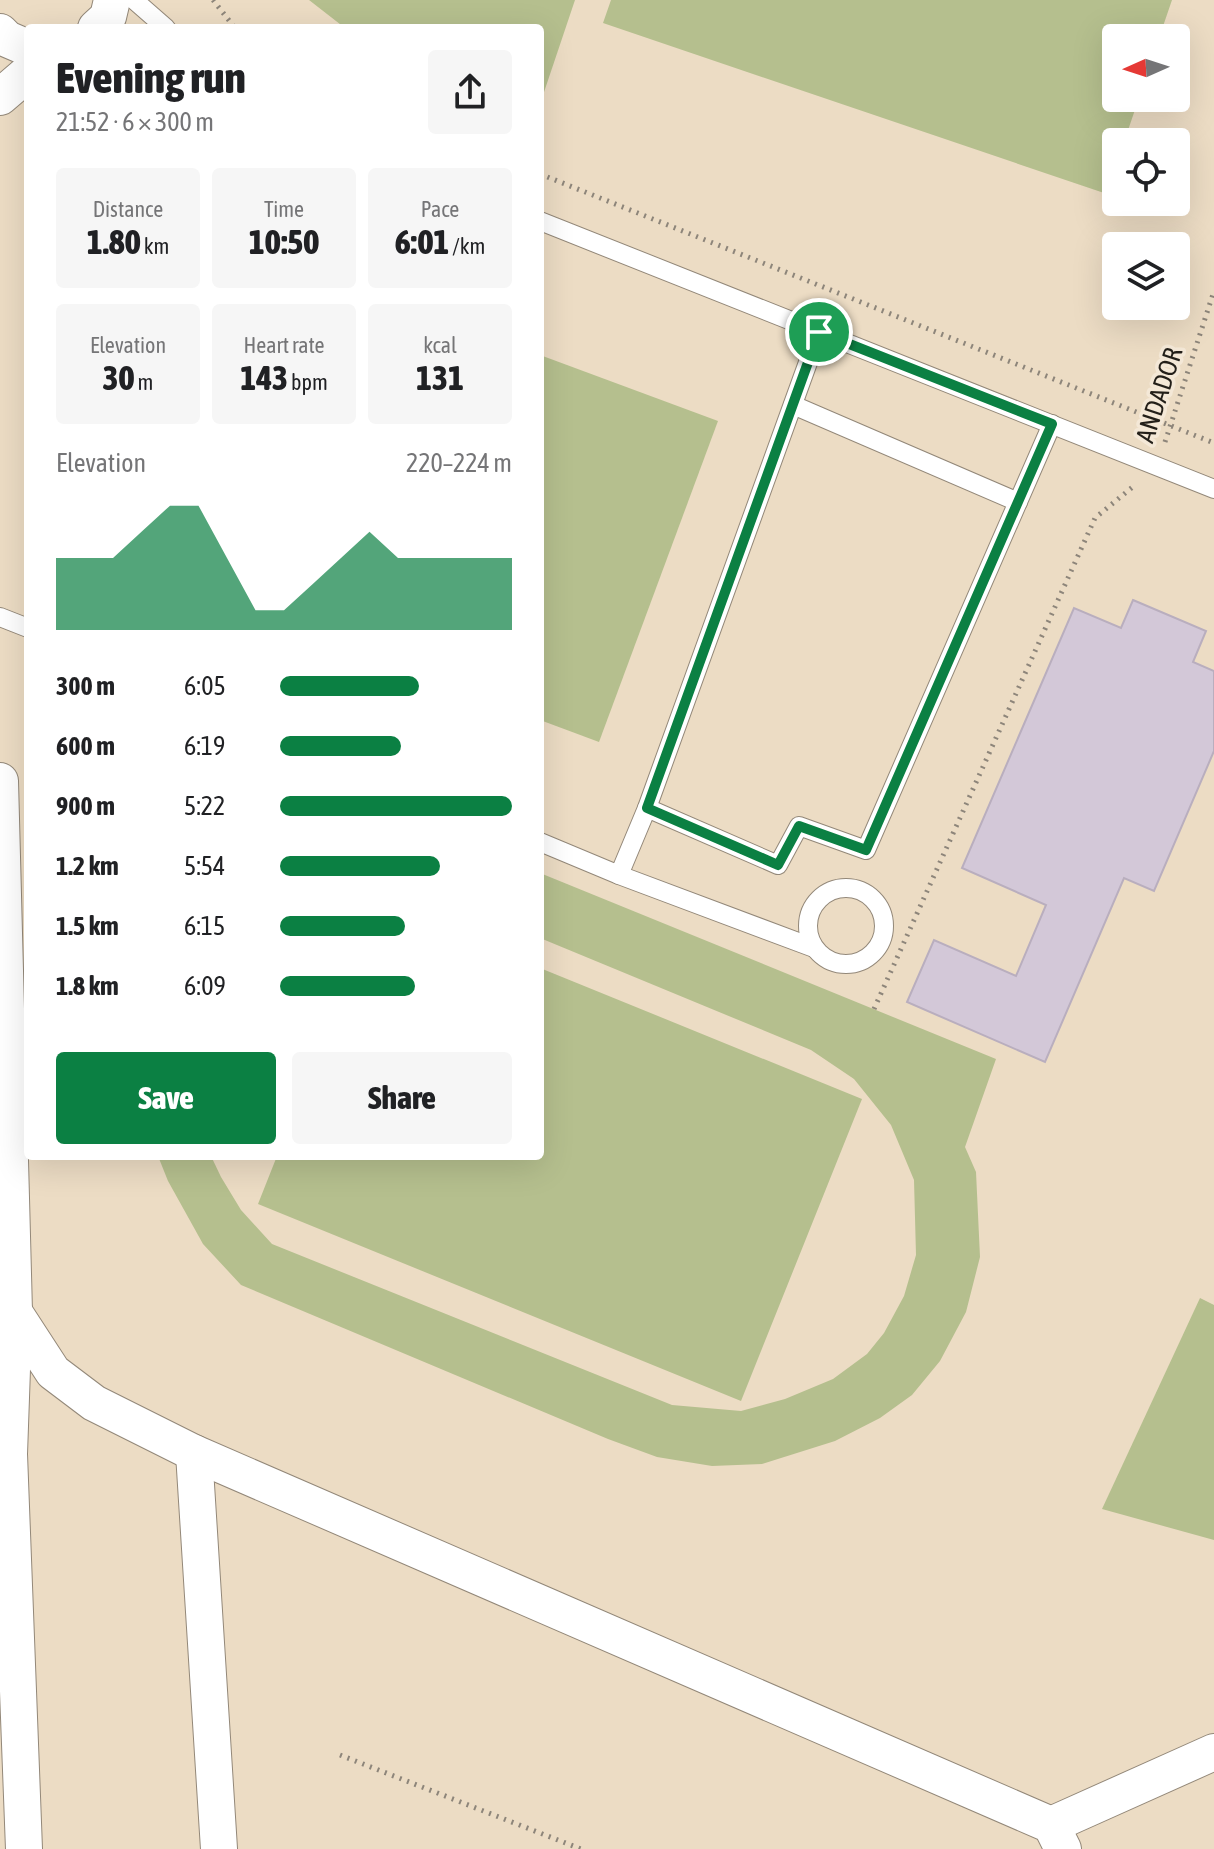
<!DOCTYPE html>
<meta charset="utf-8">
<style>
body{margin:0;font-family:"Asap Condensed",sans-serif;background:#f6f6f6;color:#202124;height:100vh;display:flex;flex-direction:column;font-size:30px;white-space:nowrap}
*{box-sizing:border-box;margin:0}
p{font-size:26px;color:#757577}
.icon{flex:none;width:44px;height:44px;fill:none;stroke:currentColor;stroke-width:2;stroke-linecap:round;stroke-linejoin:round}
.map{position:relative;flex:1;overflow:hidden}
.sheet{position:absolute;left:24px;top:24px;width:520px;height:1136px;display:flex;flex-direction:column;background:#fff;border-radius:8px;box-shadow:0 8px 32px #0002}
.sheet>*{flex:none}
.needle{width:52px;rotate:267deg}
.fabs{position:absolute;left:1102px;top:24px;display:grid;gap:16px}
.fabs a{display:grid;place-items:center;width:88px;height:88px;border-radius:8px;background:#fff;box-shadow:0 8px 32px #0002;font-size:40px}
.pin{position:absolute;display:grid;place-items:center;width:68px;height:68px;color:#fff;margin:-34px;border:4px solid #fff;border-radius:50%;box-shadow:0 2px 8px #0007}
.round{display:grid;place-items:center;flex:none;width:84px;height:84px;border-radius:8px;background:#f6f6f6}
.summary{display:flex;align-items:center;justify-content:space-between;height:136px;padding:0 32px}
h1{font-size:44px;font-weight:800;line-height:60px}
.figures{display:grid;grid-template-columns:repeat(3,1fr);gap:12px;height:136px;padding:8px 32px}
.figures div{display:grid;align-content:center;border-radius:8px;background:#f6f6f6;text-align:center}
.figures b{font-size:34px;font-weight:800}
.figures small{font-size:22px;font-weight:400}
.figures p{font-size:22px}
.chart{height:224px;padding:16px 32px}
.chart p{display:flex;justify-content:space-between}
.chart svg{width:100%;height:144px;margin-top:8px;fill:#0b8043;opacity:.7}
.action{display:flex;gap:16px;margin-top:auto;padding:16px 32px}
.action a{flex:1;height:92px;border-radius:8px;background:#0b8043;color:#fff;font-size:32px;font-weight:800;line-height:92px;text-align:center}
.action a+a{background:#f6f6f6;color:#202124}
ul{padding:0 32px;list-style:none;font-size:26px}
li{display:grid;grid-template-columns:128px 96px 1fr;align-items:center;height:60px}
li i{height:20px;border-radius:10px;background:#0b8043}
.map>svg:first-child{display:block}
.built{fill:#ecdcc4;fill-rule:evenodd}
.green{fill:#b5bf8e}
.building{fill:#d3c8d8;stroke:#b9aebe;stroke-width:2}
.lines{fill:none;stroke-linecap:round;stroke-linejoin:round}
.service-casing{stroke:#938879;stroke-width:20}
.minor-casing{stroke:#938879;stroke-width:38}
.path{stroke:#8d857a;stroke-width:5;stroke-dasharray:2 6;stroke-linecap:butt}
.service{stroke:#fff;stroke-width:18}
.minor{stroke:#fff;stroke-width:36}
.route-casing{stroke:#fff;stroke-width:16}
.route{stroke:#0b8043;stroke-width:10}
.labels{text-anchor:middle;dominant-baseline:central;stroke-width:7;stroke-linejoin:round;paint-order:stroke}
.street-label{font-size:26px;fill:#231f19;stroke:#f4e8d7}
</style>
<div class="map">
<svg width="1214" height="1849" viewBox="0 0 1214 1849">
<rect width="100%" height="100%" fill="#f4e8d7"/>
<path class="built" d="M0 0H1214V1849H0ZM28 28H540V1156H28ZM1116 38H1176V98H1116ZM1116 142H1176V202H1116ZM1116 246H1176V306H1116Z"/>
<g class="green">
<path d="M309 0H575L540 104V28H345Z"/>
<path d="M611 0H1172L1159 38H1116V98H1139L1124 142H1116V167L1107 194 603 23Z"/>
<path d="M540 355 718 421 599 742 540 720Z"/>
<path d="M540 873 996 1059 965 1147 976 1172 980 1257 966 1312 940 1361 912 1395 880 1418 835 1441 762 1464 712 1466 657 1457 608 1439 241 1285 203 1244 168 1181 158 1156H211L221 1177 241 1210 272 1244 672 1405 741 1411 785 1399 833 1379 867 1354 884 1333 904 1296 916 1255 914 1180 891 1125 854 1079 811 1050 540 938Z"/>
<path d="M540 968 862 1099 741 1401 258 1204 277 1156H540Z"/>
<path d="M1200 1298 1214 1305V1540L1102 1509Z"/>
</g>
<path class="building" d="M1133 600 1206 631 1193 662 1214 671V751L1154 891 1124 878 1045 1062 907 1002 934 940 1016 976 1046 905 962 868 1074 608 1121 628Z"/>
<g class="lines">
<g class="service-casing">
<g id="service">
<path d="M134 0 166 28"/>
<path d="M540 221 1214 489"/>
<path d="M793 405 1018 502"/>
<path d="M0 617 28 628"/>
<path d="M647 808 778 865 799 826 866 850 1052 424"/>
<path d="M540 842 619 875 647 808 819 332"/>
<path d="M619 875 814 948"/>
<circle cx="846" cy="926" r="38"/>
</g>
</g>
<g class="minor-casing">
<g id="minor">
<path d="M96 28 108 17 112 0"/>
<path d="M0 32 7 39 28 48"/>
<path d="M0 97 28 73"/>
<path d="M0 781 14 1312 9 1454 24 1849"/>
<path d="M14 1312 53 1372 94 1403 194 1453 1051 1825 1063 1849"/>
<path d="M194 1453 219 1849"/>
<path d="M1051 1825 1214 1752"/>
</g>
</g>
<g class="path">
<path d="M213 0 235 28"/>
<path d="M540 174 1214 443"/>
<path d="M1165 442 1214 291"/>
<path d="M874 1009 1095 518 1135 485"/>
<path d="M340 1755 581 1849"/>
</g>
<use href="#service" class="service"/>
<use href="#minor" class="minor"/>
</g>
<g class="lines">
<g class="route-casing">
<path id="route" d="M819 332 1052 424 866 850 799 826 778 865 647 808Z"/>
</g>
<use href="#route" class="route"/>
</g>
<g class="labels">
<g class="street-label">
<text transform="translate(1159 395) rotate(-72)">ANDADOR</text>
</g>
</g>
</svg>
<div class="fabs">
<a><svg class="needle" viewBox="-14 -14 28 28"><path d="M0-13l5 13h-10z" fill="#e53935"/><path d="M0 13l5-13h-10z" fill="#757577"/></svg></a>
<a><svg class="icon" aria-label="locate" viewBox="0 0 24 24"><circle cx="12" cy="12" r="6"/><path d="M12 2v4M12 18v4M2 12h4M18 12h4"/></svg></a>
<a><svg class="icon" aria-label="layers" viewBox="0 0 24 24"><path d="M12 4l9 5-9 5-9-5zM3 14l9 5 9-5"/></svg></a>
</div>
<div class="pin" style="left:819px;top:332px;background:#1e9e55"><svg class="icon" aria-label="arrive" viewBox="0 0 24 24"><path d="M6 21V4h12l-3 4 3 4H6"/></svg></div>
<section class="sheet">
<div class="summary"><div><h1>Evening run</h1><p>21:52 · 6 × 300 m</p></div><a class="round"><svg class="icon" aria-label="share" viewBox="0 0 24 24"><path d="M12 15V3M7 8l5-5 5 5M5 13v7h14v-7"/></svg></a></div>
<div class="figures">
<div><p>Distance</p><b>1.80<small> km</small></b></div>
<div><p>Time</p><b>10:50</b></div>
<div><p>Pace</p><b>6:01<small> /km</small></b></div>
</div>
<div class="figures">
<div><p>Elevation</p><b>30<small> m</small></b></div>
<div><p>Heart rate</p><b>143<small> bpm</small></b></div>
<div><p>kcal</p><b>131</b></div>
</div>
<div class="chart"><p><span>Elevation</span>220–224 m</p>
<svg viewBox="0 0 160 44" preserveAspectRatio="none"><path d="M0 44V22L10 22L20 22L30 14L40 6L50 6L60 22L70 38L80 38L90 30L100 22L110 14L120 22L130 22L140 22L150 22L160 22V44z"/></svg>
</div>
<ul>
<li><b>300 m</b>6:05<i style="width:60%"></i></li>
<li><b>600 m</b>6:19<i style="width:52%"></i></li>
<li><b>900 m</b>5:22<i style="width:100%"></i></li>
<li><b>1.2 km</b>5:54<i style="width:69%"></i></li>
<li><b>1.5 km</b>6:15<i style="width:54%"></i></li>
<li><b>1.8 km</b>6:09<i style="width:58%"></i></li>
</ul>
<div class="action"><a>Save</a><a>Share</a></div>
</section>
</div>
